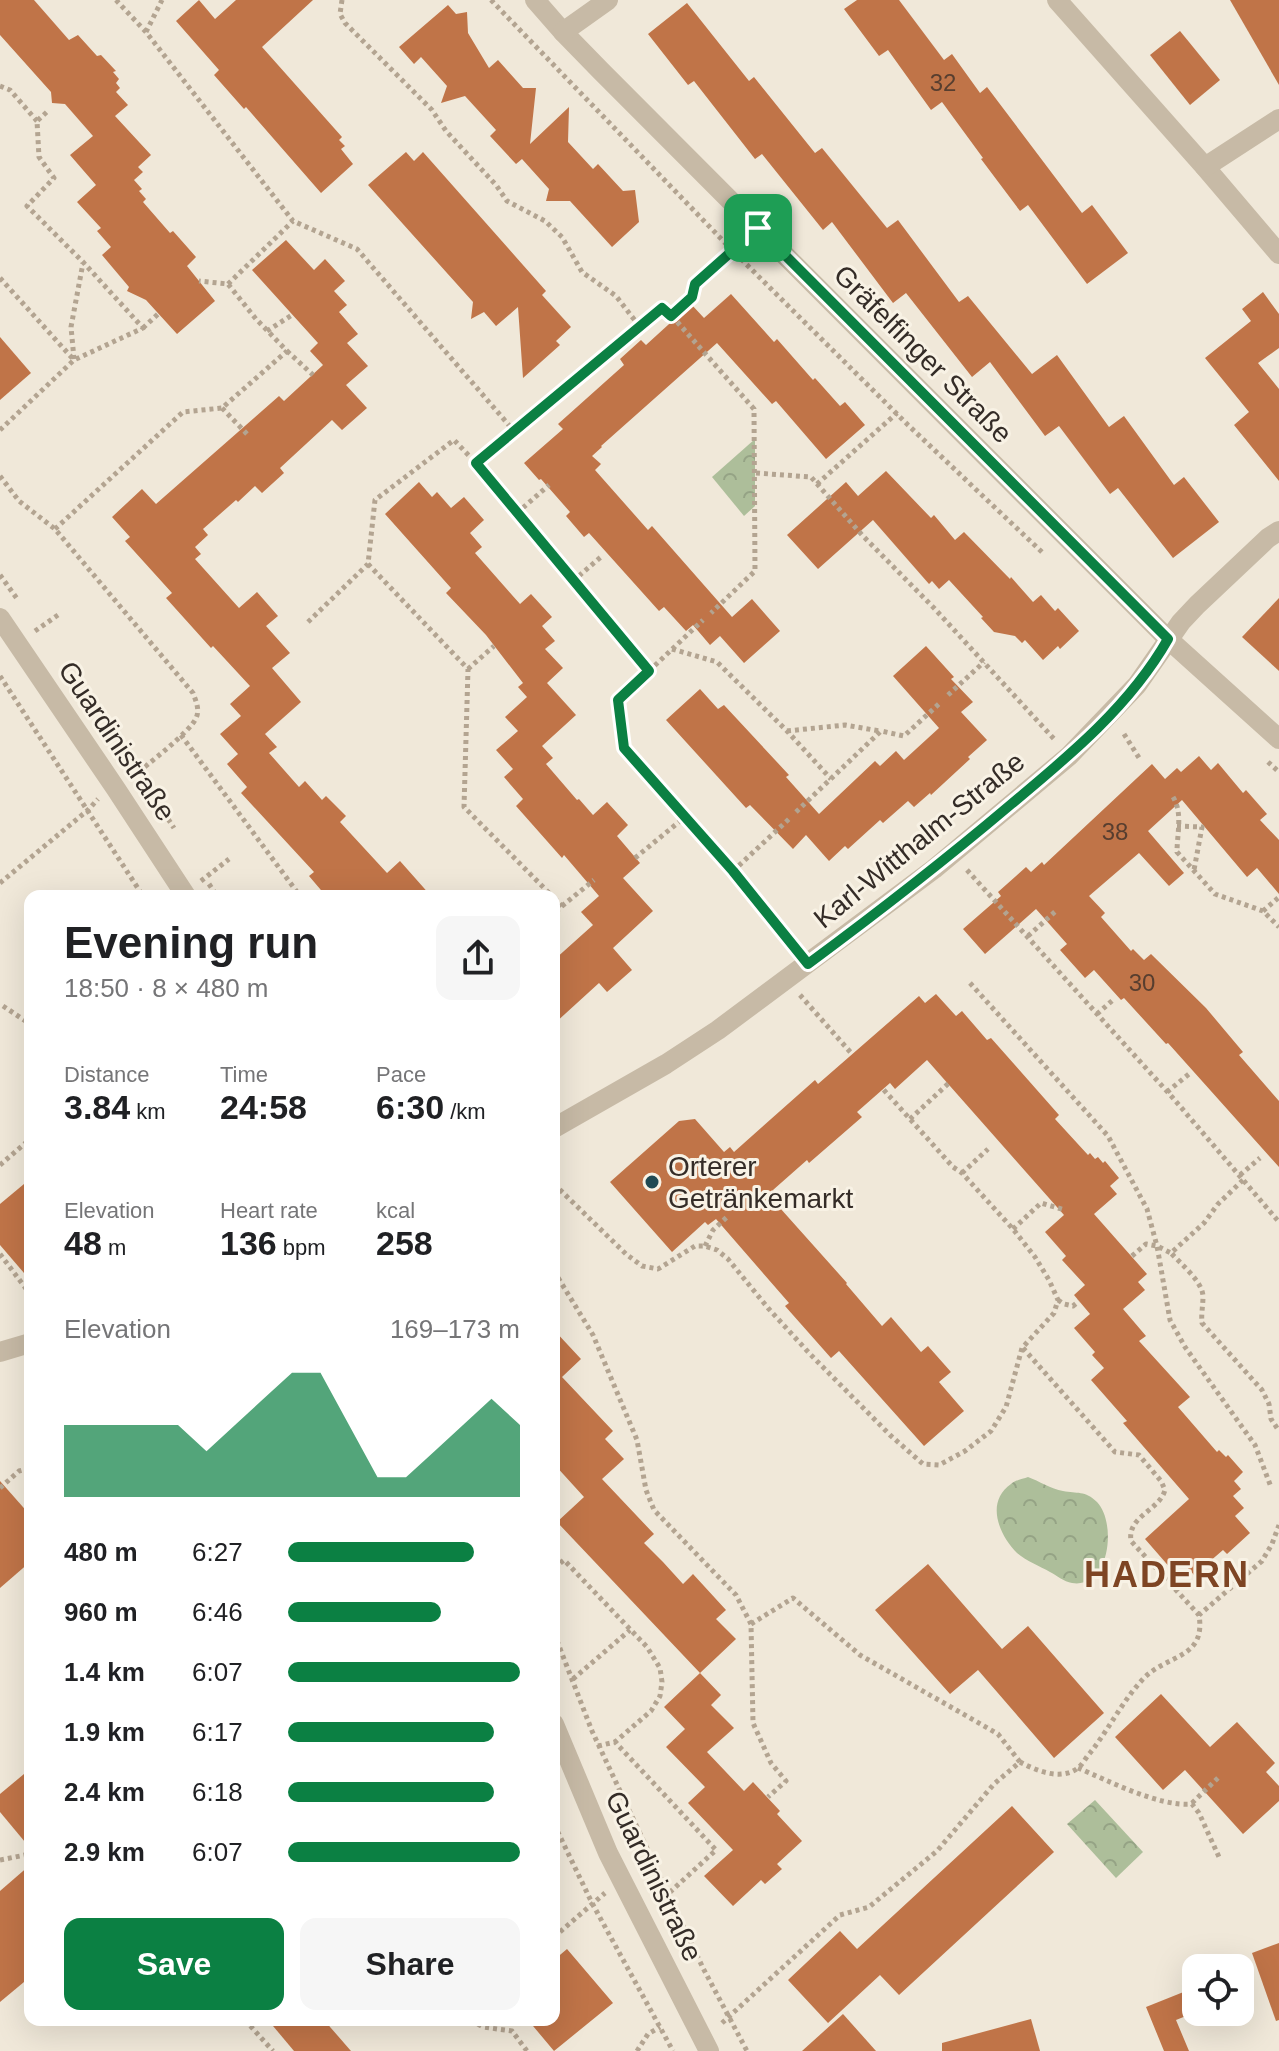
<!DOCTYPE html>
<meta charset="utf-8">
<style>
body{margin:0;font-family:Arial,sans-serif;background:#f6f6f6;color:#202124;height:100vh;display:flex;flex-direction:column;font-size:30px;white-space:nowrap}
*{box-sizing:border-box;margin:0}
p{font-size:26px;color:#757577}
.icon{flex:none;width:44px;height:44px;fill:none;stroke:currentColor;stroke-width:2;stroke-linecap:round;stroke-linejoin:round}
.map{position:relative;flex:1;overflow:hidden}
.panel{position:absolute;left:24px;top:890px;width:536px;height:1136px;display:flex;flex-direction:column;background:#fff;border-radius:16px;box-shadow:0 8px 32px #0002}
.panel>*{flex:none}
.fabs{position:absolute;left:1182px;top:1954px;display:grid;gap:16px}
.fabs a{display:grid;place-items:center;width:72px;height:72px;border-radius:16px;background:#fff;box-shadow:0 8px 32px #0002;font-size:40px}
.pin{position:absolute;display:grid;place-items:center;width:68px;height:68px;color:#fff;margin:-34px;border-radius:16px;box-shadow:0 4px 12px #0006}
.round{display:grid;place-items:center;flex:none;width:84px;height:84px;border-radius:16px;background:#f6f6f6}
.headline{display:flex;align-items:center;justify-content:space-between;height:136px;padding:0 40px}
h1{font-size:44px;font-weight:800;line-height:60px}
.figures{display:grid;grid-template-columns:repeat(3,1fr);gap:12px;height:136px;padding:8px 40px}
.figures div{display:grid;align-content:center}
.figures b{font-size:34px;font-weight:800}
.figures small{font-size:22px;font-weight:400}
.figures p{font-size:22px}
.chart{height:224px;padding:16px 40px}
.chart p{display:flex;justify-content:space-between}
.chart svg{width:100%;height:144px;margin-top:8px;fill:#0b8043;opacity:.7}
.primary-button{display:flex;gap:16px;margin-top:auto;padding:16px 40px}
.primary-button a{flex:1;height:92px;border-radius:16px;background:#0b8043;color:#fff;font-size:32px;font-weight:800;line-height:92px;text-align:center}
.primary-button a+a{background:#f6f6f6;color:#202124}
ul{padding:0 40px;list-style:none;font-size:26px}
li{display:grid;grid-template-columns:128px 96px 1fr;align-items:center;height:60px}
li i{height:20px;border-radius:10px;background:#0b8043}
.map>svg:first-child{display:block}
.park{fill:url(#park-crowns)}
.building{fill:#c07448}
.lines{fill:none;stroke-linecap:round;stroke-linejoin:round}
.path{stroke:#b3a491;stroke-width:5;stroke-dasharray:4 4;stroke-linecap:butt}
.street{stroke:#c7baa6;stroke-width:20}
.route-casing{stroke:#fff;stroke-width:16}
.route{stroke:#0b8043;stroke-width:10}
.poi-dot{fill:#1f4953;stroke:#f8f2e5;stroke-width:3}
.labels{text-anchor:middle;dominant-baseline:central;stroke-width:6;stroke-linejoin:round;paint-order:stroke}
.number-label{font-size:24px;fill:#573e2f}
.street-label{font-size:28px;fill:#342c27;stroke:#f8f2e5}
.poi-label{font-size:28px;fill:#342c27;stroke:#f8f2e5;text-anchor:start}
.district-label{font-size:36px;font-weight:bold;letter-spacing:2px;fill:#7e4524;stroke:#f8f2e5}
</style>
<div class="map">
<svg width="1279" height="2051" viewBox="0 0 1279 2051">
<defs>
<pattern id="park-crowns" width="20" height="18" patternUnits="userSpaceOnUse" patternTransform="scale(2)"><rect width="20" height="18" fill="#adbe9a"/><path d="M2 6a3 3 0 1 1 6 0M12 15a3 3 0 1 1 6 0" fill="none" stroke="#95a385"/></pattern>
</defs>
<rect width="100%" height="100%" fill="#f0e8d9"/>
<g class="park">
<path d="M755 439V506L744 516 712 477Z"/>
<path d="M1028 1477C1039 1481 1051 1489 1063 1491 1077 1494 1085 1490 1097 1502 1117 1523 1110 1589 1072 1583 1064 1582 1056 1575 1050 1572 1040 1566 1026 1561 1017 1553 999 1535 985 1502 1011 1484 1015 1480 1023 1479 1028 1477Z"/>
<path d="M1095 1800 1143 1852 1116 1878 1067 1824Z"/>
</g>
<g class="building">
<path d="M0 0H34L69 40 78 35 97 56 101 55 116 71 113 72 119 79 116 83 120 88 116 92 128 105 115 116 151 155 138 167 143 172 134 180 142 189 139 191 146 199 143 202 170 233 173 231 196 257 187 266 215 301 177 334 146 300 127 291 129 287 102 255 111 247 97 231 101 228 77 202 96 185 70 155 93 136 65 104 52 103 51 92 0 35Z"/>
<path d="M199 0 215 19 236 0H313L262 47 342 137 339 140 345 146 341 149 353 164 321 193 246 107 244 109 214 75 219 70 176 21Z"/>
<path d="M857 0H899L944 60 952 54 980 93 987 87 1082 213 1092 205 1128 253 1087 284 1028 205 1020 211 981 159 983 158 942 102 931 110 888 50 879 56 844 9Z"/>
<path d="M1230 0H1279V85Z"/>
<path d="M687 3 749 81 754 77 815 153 822 148 887 228 898 220 959 302 968 296 1032 374 1057 355 1109 427 1124 416 1174 485 1184 477 1219 522 1173 558 1118 488 1110 494 1059 426 1045 436 990 362 972 377 906 293 893 303 832 222 823 230 762 154 755 159 694 81 688 85 648 34Z"/>
<path d="M448 5 456 14 467 12 468 33 489 68 498 60 523 88H536L530 144 569 107 568 142 593 169 598 164 623 191 635 190 639 222 612 247 570 201H546L549 189 522 159 516 164 490 136 496 130 465 96 441 103 447 86 421 57 414 64 399 47Z"/>
<path d="M1180 31 1220 80 1190 105 1150 55Z"/>
<path d="M406 152 414 161 423 152 546 291 542 295 571 327 556 341 560 345 523 378 518 307 496 326 484 312 471 319 473 302 368 185Z"/>
<path d="M286 240 314 270 325 259 345 281 334 291 347 305 339 312 358 334 347 343 368 366 346 385 367 408 342 430 332 420 280 468 284 473 262 493 255 486 238 502 236 500 203 529 208 535 195 547 201 554 195 559 239 608 257 592 278 616 266 626 290 653 272 668 301 702 265 734 277 747 269 753 299 787 305 781 322 800 326 796 346 816 340 822 387 873 400 861 431 896H326L309 876 314 872 241 793 247 787 227 764 238 754 220 734 241 716 230 704 250 686 213 646 211 648 166 598 172 593 125 541 130 537 112 517 142 489 156 504 279 396 284 401 323 365 310 351 318 343 252 270Z"/>
<path d="M1263 292 1279 314V348L1258 363 1279 389V481L1234 425 1249 412 1205 358 1251 321 1242 309Z"/>
<path d="M731 294 774 342 777 339 813 380 815 378 840 406 845 402 865 425 826 459 776 401 772 404 717 343 601 446 602 447 592 456 601 464 595 470 648 530 652 526 732 617 752 599 780 631 744 663 720 636 710 645 693 625 686 631 664 607 659 611 589 533 584 537 566 516 570 512 541 479 539 480 524 463 563 429 558 424 624 365 620 359 641 340 646 345 691 304 704 318Z"/>
<path d="M0 337 31 373 0 400Z"/>
<path d="M886 471 931 518 934 515 955 540 964 532 1010 579 1011 577 1033 602 1041 595 1055 611 1058 608 1079 631 1060 649 1058 646 1043 660 1025 640 1022 643 1015 636 994 632 981 618 983 617 949 580 939 589 932 581 929 584 873 520 818 569 787 535 846 482 858 496Z"/>
<path d="M419 482 432 497 437 492 451 508 464 497 484 520 470 533 482 547 475 553 520 604 531 594 552 617 542 626 555 641 545 649 563 668 547 683 576 715 542 746 553 758 546 764 577 800 579 799 593 815 607 802 628 825 617 836 640 863 623 878 653 911 613 948 632 970 607 992 599 983 554 1024V960L593 925 581 912 599 896 564 855 562 858 516 806 523 799 504 777 513 769 496 750 518 731 505 717 527 697 518 687 523 683 486 635 446 593 451 588 385 514Z"/>
<path d="M1279 598V671L1242 637Z"/>
<path d="M926 646 954 677 951 679 973 702 961 712 987 740 968 757 970 759 931 795 930 793 914 807 908 801 883 823 880 820 848 849 845 846 829 861 806 835 793 849 750 805 746 808 666 720 700 689 718 709 724 705 789 775 786 777 819 814 875 761 880 766 896 751 904 760 939 728 893 676Z"/>
<path d="M1199 756 1211 770 1218 763 1243 793 1246 790 1267 814 1260 820 1279 840V894L1257 868 1247 877 1182 800 1148 831 1184 873 1169 886 1139 853 1089 896 1105 913 1101 917 1131 951 1133 949 1144 960 1151 954 1206 1008 1243 1052 1239 1055 1279 1101V1167L1168 1043 1166 1044 1124 998 1121 1000 1094 970 1085 978 1060 950 1067 944 1036 909 985 954 963 929 1001 896 998 892 1026 867 1031 872 1042 862 1044 865 1152 764 1165 779 1177 768 1181 772Z"/>
<path d="M936 994 956 1016 962 1011 987 1040 991 1038 1059 1115 1055 1119 1088 1155 1090 1153 1095 1159 1098 1157 1103 1163 1105 1161 1119 1178 1110 1186 1117 1194 1094 1214 1147 1274 1138 1282 1145 1290 1123 1309 1146 1336 1139 1341 1190 1397 1178 1407 1217 1452 1219 1450 1226 1457 1228 1455 1243 1472 1234 1481 1241 1489 1233 1496 1244 1508 1235 1516 1250 1533 1227 1554 1223 1550 1194 1575 1182 1561 1172 1570 1145 1539 1189 1499 1123 1423 1127 1421 1091 1380 1104 1368 1092 1355 1095 1352 1074 1328 1090 1314 1074 1295 1085 1285 1062 1260 1066 1256 1045 1232 1064 1215 927 1060 895 1089 890 1083 857 1112 862 1117 809 1163 807 1160 773 1190 785 1203 780 1208 847 1283 846 1284 882 1326 891 1317 921 1352 928 1346 951 1372 939 1382 964 1411 924 1446 839 1351 831 1358 785 1306 789 1303 716 1219 708 1225 705 1222 672 1252 610 1182 679 1121 695 1119 724 1152 730 1147 734 1152 815 1080 818 1084 919 996 925 1003Z"/>
<path d="M30 1179V1280L0 1245V1204Z"/>
<path d="M554 1330 581 1359 562 1377 613 1431 605 1439 624 1459 602 1479 654 1534 644 1543 663 1562 683 1584 693 1574 726 1610 716 1619 736 1639 700 1673 721 1695 711 1705 734 1728 707 1752 744 1791 753 1782 780 1811 777 1814 802 1841 777 1864 782 1869 765 1884 761 1880 733 1906 704 1876 733 1850 688 1803 705 1787 666 1747 685 1729 664 1707 700 1673 557 1522 584 1497 554 1464Z"/>
<path d="M0 1481 30 1515V1562L0 1588Z"/>
<path d="M928 1564 1002 1649 1028 1626 1104 1713 1054 1758 978 1670 950 1694 875 1610Z"/>
<path d="M1161 1694 1210 1747 1237 1722 1275 1763 1266 1772 1279 1786V1801L1243 1834 1185 1770 1163 1790 1115 1737Z"/>
<path d="M30 1769V1848L0 1812V1794Z"/>
<path d="M1012 1806 1054 1852 899 1995 880 1975 828 2023 788 1980 840 1931 857 1949Z"/>
<path d="M30 1865V1977L0 2002V1891Z"/>
<path d="M1279 1943V2020L1276 2021 1252 1953Z"/>
<path d="M567 1949 613 2003 554 2051 528 2020H554V1960Z"/>
<path d="M1196 1987V2012L1176 2020 1189 2051H1164L1146 2007Z"/>
<path d="M843 2014 876 2051H802Z"/>
<path d="M1031 2019 1040 2051H942V2043Z"/>
<path d="M268 2020H324L351 2051H294Z"/>
</g>
<g class="lines">
<g class="path">
<path d="M116 0 146 32 293 221 357 249 514 431"/>
<path d="M342 0 340 14 345 23 432 110 446 131 496 185 507 201 545 221 562 237 582 272 616 296 640 327"/>
<path d="M491 0 732 250 908 425 1044 554"/>
<path d="M146 32 162 0"/>
<path d="M0 86 10 90 37 121"/>
<path d="M0 278 74 360"/>
<path d="M228 284 293 221"/>
<path d="M672 316 754 409 755 571 711 613"/>
<path d="M143 328 158 314"/>
<path d="M267 331 292 315"/>
<path d="M287 351 313 375"/>
<path d="M74 359 71 327 83 263"/>
<path d="M222 408 247 434"/>
<path d="M0 430 74 360 143 328 83 262 27 206 54 178 39 157 37 121 49 110"/>
<path d="M476 463 649 671 618 700 624 748 733 871 792 944"/>
<path d="M756 473 811 477 862 535 934 608 1055 740"/>
<path d="M0 476 19 501 55 529 193 693C196 701 200 710 196 718 191 731 146 766 133 776"/>
<path d="M817 484 897 413"/>
<path d="M517 513 549 485"/>
<path d="M55 529 183 412 222 408 287 351 256 319 228 284 199 281"/>
<path d="M368 564 468 669 464 807 552 896"/>
<path d="M0 575 18 600"/>
<path d="M573 581 602 556"/>
<path d="M308 622 368 564 375 500 454 440 476 463 662 308 671 316 692 297 695 284 742 242"/>
<path d="M35 631 58 615"/>
<path d="M672 649 717 662 787 731 831 779"/>
<path d="M468 669 494 646"/>
<path d="M649 671 703 620"/>
<path d="M0 676 143 896"/>
<path d="M948 695 984 662"/>
<path d="M787 731 845 725 880 731"/>
<path d="M1124 734 1141 761"/>
<path d="M181 735 300 896"/>
<path d="M1268 762 1279 772"/>
<path d="M1173 797C1183 813 1177 834 1177 852L1215 894 1263 911 1279 927"/>
<path d="M155 799 174 828"/>
<path d="M796 812 881 731 904 736 941 702"/>
<path d="M1177 826 1202 827 1194 870"/>
<path d="M635 858 685 817"/>
<path d="M967 870 1173 1098 1279 1222"/>
<path d="M733 871 789 819"/>
<path d="M201 881 229 859"/>
<path d="M0 883 88 810 98 799"/>
<path d="M209 884 217 896"/>
<path d="M554 898 562 906 554 914"/>
<path d="M562 906 594 880"/>
<path d="M1263 911 1278 898"/>
<path d="M1028 936 1057 910"/>
<path d="M970 983 1108 1136 1147 1209 1157 1246 1170 1320 1185 1347 1255 1445 1271 1487"/>
<path d="M800 995 852 1054"/>
<path d="M3 1006 30 1024"/>
<path d="M1097 1014 1114 999"/>
<path d="M1167 1092 1189 1074"/>
<path d="M910 1119 950 1082"/>
<path d="M0 1165 30 1139"/>
<path d="M962 1173 988 1149"/>
<path d="M1240 1175 1260 1158"/>
<path d="M1243 1180 1218 1204 1204 1223 1171 1253C1181 1264 1202 1281 1203 1296 1203 1306 1201 1314 1202 1323L1262 1390 1269 1404 1271 1419 1279 1431"/>
<path d="M554 1184 626 1254 642 1266 658 1269 695 1246H705L717 1250 728 1259 768 1308 810 1354 890 1435 923 1464 939 1465 965 1451 991 1431 1006 1407 1022 1348 1054 1313 1058 1300 1049 1280 1035 1257 1013 1229 962 1173 953 1167 883 1089"/>
<path d="M1013 1229 1041 1203 1065 1210"/>
<path d="M705 1246 713 1230 727 1217"/>
<path d="M0 1254 30 1294"/>
<path d="M1132 1256 1146 1244 1157 1246 1171 1253"/>
<path d="M554 1271 593 1335 637 1440 646 1490 654 1510 736 1595 751 1624 753 1723 771 1763 786 1781 768 1797"/>
<path d="M1058 1300 1064 1304 1073 1306 1079 1301"/>
<path d="M1023 1348 1115 1452 1139 1455 1161 1481 1165 1490C1159 1511 1127 1516 1131 1541L1199 1615"/>
<path d="M0 1488 19 1471 30 1468"/>
<path d="M554 1568 564 1560 647 1647 660 1668 662 1682 660 1696 651 1711 615 1742"/>
<path d="M751 1624 793 1598 860 1655 998 1734 1020 1762"/>
<path d="M554 1633 592 1731 703 1968 747 2051"/>
<path d="M573 1679 630 1630"/>
<path d="M598 1746 615 1742 716 1850 657 1904"/>
<path d="M1078 1768C1109 1781 1159 1807 1192 1804L1199 1813 1219 1857"/>
<path d="M1192 1803 1220 1776"/>
<path d="M554 1824 592 1903 673 2051"/>
<path d="M0 1860 30 1854"/>
<path d="M554 1937 605 1893"/>
<path d="M245 2020 273 2051"/>
<path d="M471 2020 483 2027 512 2031 527 2051"/>
<path d="M722 2023 840 1915 869 1907 937 1851 994 1784 1020 1762C1037 1771 1061 1781 1078 1768 1083 1764 1086 1757 1090 1753 1109 1729 1123 1700 1144 1678 1168 1654 1206 1659 1199 1615L1262 1561 1272 1544 1279 1525"/>
<path d="M637 2051 648 2034 660 2027"/>
</g>
<g class="street">
<path d="M535 0 563 32 601 71 1168 639 1279 739"/>
<path d="M1057 0 1205 167 1279 254"/>
<path d="M563 32 608 0"/>
<path d="M1205 167 1279 119"/>
<path d="M0 618 116 789 186 896"/>
<path d="M554 1128 666 1064 718 1030 934 869 1069 756 1137 685 1181 622 1197 605 1268 538 1279 531"/>
<path d="M0 1352 30 1343"/>
<path d="M554 1724 608 1853 709 2051"/>
</g>
</g>
<g class="lines">
<g class="route-casing">
<path id="route" d="M758 228 1168 639C1130 706 1068 757 1009 806 944 861 877 913 808 964L733 871 624 748 618 700 649 671 476 463 662 308 671 316 692 297 695 284Z"/>
</g>
<use href="#route" class="route"/>
</g>
<circle class="poi-dot" cx="652" cy="1182" r="8"/>
<g class="labels">
<g class="number-label">
<text x="943" y="82">32</text>
<text x="1115" y="831">38</text>
<text x="1142" y="982">30</text>
</g>
<g class="street-label">
<text transform="translate(923 354) rotate(45)">Gräfelfinger Straße</text>
<text transform="translate(117 741) rotate(56)">Guardinistraße</text>
<text transform="translate(919 840) rotate(-39)">Karl-Witthalm-Straße</text>
<text transform="translate(654 1876) rotate(64)">Guardinistraße</text>
</g>
<g class="poi-label">
<text x="668" y="1166">Orterer<tspan x="668" dy="32">Getränkemarkt</tspan></text>
</g>
<g class="district-label">
<text x="1167" y="1574">HADERN</text>
</g>
</g>
</svg>
<div class="fabs">
<a><svg class="icon" aria-label="locate" viewBox="0 0 24 24"><circle cx="12" cy="12" r="6"/><path d="M12 2v4M12 18v4M2 12h4M18 12h4"/></svg></a>
</div>
<div class="pin" style="left:758px;top:228px;background:#1e9e55"><svg class="icon" aria-label="arrive" viewBox="0 0 24 24"><path d="M6 21V4h12l-3 4 3 4H6"/></svg></div>
<section class="panel">
<div class="headline"><div><h1>Evening run</h1><p>18:50 · 8 × 480 m</p></div><a class="round"><svg class="icon" aria-label="share" viewBox="0 0 24 24"><path d="M12 15V3M7 8l5-5 5 5M5 13v7h14v-7"/></svg></a></div>
<div class="figures">
<div><p>Distance</p><b>3.84<small> km</small></b></div>
<div><p>Time</p><b>24:58</b></div>
<div><p>Pace</p><b>6:30<small> /km</small></b></div>
</div>
<div class="figures">
<div><p>Elevation</p><b>48<small> m</small></b></div>
<div><p>Heart rate</p><b>136<small> bpm</small></b></div>
<div><p>kcal</p><b>258</b></div>
</div>
<div class="chart"><p><span>Elevation</span>169–173 m</p>
<svg viewBox="0 0 160 44" preserveAspectRatio="none"><path d="M0 44V22L10 22L20 22L30 22L40 22L50 30L60 22L70 14L80 6L90 6L100 22L110 38L120 38L130 30L140 22L150 14L160 22V44z"/></svg>
</div>
<ul>
<li><b>480 m</b>6:27<i style="width:80%"></i></li>
<li><b>960 m</b>6:46<i style="width:66%"></i></li>
<li><b>1.4 km</b>6:07<i style="width:100%"></i></li>
<li><b>1.9 km</b>6:17<i style="width:89%"></i></li>
<li><b>2.4 km</b>6:18<i style="width:89%"></i></li>
<li><b>2.9 km</b>6:07<i style="width:100%"></i></li>
</ul>
<div class="primary-button"><a>Save</a><a>Share</a></div>
</section>
</div>
